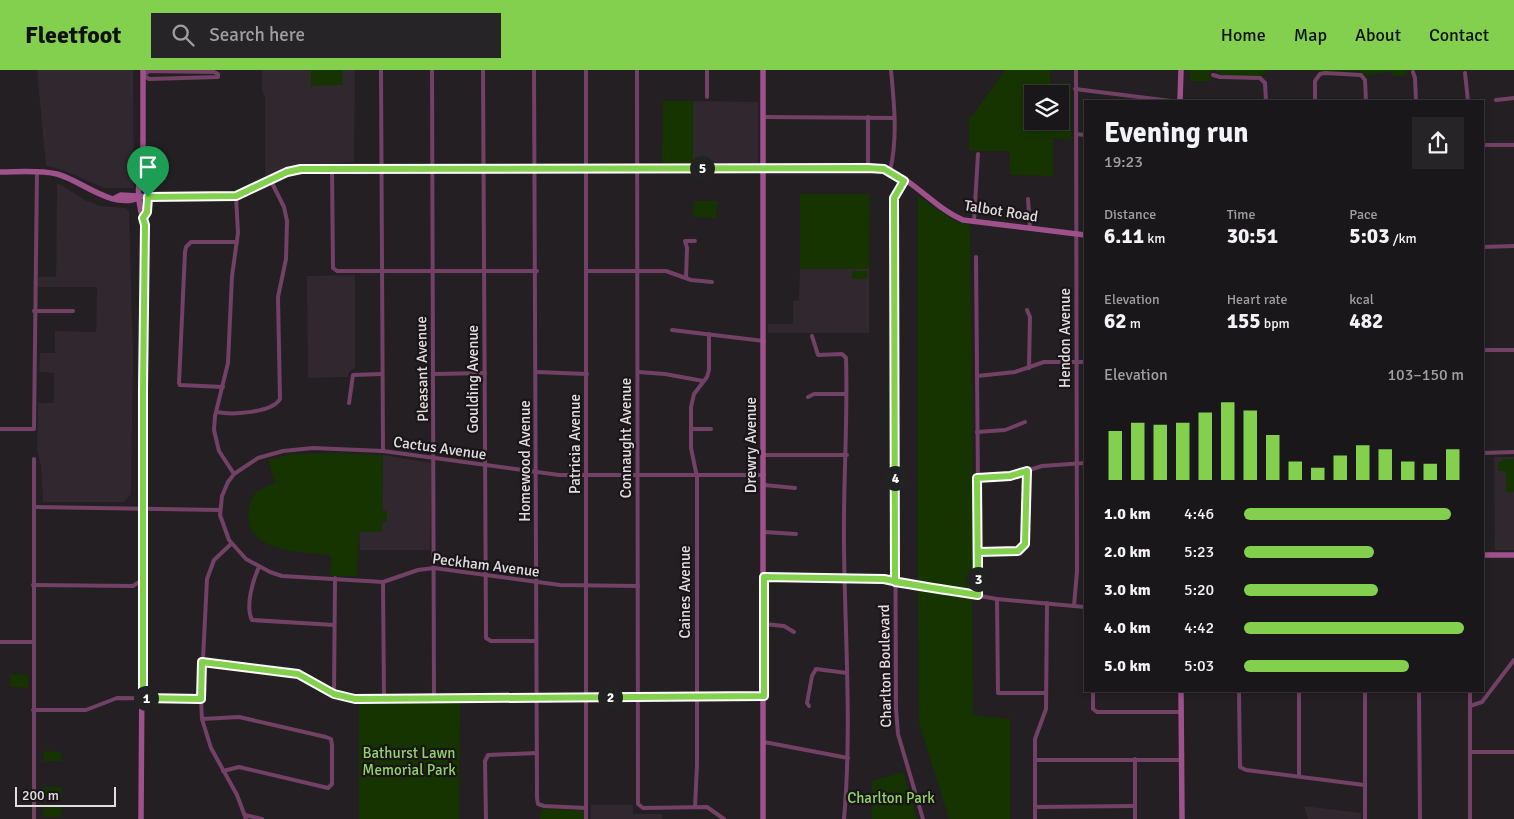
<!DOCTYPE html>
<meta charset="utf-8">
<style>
body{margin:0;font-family:Signika,sans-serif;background:#272427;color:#f1f3f6;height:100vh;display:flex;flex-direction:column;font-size:19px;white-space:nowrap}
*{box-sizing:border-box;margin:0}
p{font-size:16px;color:#9f9fa2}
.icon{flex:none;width:28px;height:28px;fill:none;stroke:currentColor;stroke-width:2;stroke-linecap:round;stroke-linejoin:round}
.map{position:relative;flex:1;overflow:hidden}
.panel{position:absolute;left:1084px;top:30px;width:400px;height:592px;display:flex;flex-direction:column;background:#1a171a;border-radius:0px;box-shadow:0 2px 8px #0003,0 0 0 1px #383639}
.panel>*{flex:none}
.tools{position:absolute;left:1024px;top:15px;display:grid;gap:10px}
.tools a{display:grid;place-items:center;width:45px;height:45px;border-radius:0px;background:#1a171a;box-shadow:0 2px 8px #0003,0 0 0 1px #383639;font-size:25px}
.scale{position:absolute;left:15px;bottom:12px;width:101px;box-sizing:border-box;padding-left:5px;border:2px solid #e1dde0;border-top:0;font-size:14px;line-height:18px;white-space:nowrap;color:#e1dde0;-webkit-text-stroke:4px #1a1518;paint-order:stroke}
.pin{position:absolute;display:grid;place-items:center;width:42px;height:42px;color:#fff;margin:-51px -21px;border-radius:50% 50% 50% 0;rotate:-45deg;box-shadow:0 0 5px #0007}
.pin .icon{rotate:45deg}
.km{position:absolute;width:25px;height:25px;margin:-12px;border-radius:50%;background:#222;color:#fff;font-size:14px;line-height:25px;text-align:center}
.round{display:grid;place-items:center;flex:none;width:52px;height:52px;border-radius:0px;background:#272427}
.headline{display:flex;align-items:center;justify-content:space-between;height:85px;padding:0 20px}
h1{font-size:28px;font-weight:800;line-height:38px}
.stats{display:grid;grid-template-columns:repeat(3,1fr);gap:8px;height:85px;padding:5px 20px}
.stats div{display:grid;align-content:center}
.stats b{font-size:21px;font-weight:800}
.stats small{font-size:14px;font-weight:400}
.stats p{font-size:14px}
.chart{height:140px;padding:10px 20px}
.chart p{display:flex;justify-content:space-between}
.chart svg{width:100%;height:90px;margin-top:5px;stroke:#83d04f;stroke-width:6}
ul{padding:0 20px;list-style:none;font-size:16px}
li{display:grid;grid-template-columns:80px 60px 1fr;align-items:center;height:38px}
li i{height:12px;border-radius:6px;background:#83d04f}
header{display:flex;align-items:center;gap:30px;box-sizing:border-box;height:70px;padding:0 25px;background:#83d04f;color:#111}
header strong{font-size:24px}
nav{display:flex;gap:28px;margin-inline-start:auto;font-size:18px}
.search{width:350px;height:45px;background:#272427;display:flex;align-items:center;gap:12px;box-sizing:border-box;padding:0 18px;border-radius:0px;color:#9f9fa2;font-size:19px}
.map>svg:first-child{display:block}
.built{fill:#31272e}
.green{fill:#163400;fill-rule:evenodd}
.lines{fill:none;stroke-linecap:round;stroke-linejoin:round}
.street{stroke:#724165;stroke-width:4}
.secondary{stroke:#9f518c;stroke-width:5.5}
.route-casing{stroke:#fff;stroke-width:10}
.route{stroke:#83d04f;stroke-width:6}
.labels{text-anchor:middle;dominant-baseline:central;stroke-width:4.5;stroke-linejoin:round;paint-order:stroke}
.street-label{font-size:15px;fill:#e1dde0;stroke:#1a1518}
.park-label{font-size:15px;fill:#91d468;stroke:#1a1518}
</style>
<header>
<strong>Fleetfoot</strong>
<div class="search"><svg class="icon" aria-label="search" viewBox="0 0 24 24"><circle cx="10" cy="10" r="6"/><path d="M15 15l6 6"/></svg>Search here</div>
<nav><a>Home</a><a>Map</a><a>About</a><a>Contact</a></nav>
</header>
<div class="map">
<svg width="1514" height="749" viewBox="0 0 1514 749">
<rect width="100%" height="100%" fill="#231f22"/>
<g class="built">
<path d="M37 0H133L134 118H104L63 100 46 96Z"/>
<path d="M262 0H355L354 92 290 96 265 107V27L262 20Z"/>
<path d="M693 31 758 32V93H693Z"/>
<path d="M57 113 85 130 100 136 126 138 129 141 133 284 131 424 124 432H43L41 396 37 380 38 333H54V303L39 302 40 283H55V261L96 262 97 217H38V207H56Z"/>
<path d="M800 199H869V263H768V254H793V231L799 230Z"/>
<path d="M355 205V298L349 302 348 307 308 308 307 206Z"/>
<path d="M383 385 432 393 430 480H360L359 462 382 461Z"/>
<path d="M1494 387H1514V480H1495Z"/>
<path d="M591 735H633V744H662V749H591Z"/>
<path d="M1304 736 1361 743V749H1308Z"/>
</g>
<g class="green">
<path d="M311 0H342L343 15 311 16Z"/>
<path d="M1005 0H1050V13H1071V70L1053 68V106L1010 105V81H969V46L973 45ZM1032 24H1060V51H1032Z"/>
<path d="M1190 0H1212L1209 4 1211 11H1190Z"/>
<path d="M1216 0H1267L1261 6H1223Z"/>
<path d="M1316 0H1407L1404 6H1393L1392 1 1367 6 1358 1 1319 2Z"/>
<path d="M663 31H693V93H662Z"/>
<path d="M800 124H870L869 199H800Z"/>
<path d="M918 126 955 151 970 155 974 521 918 510Z"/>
<path d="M694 131H717L716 148 693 147Z"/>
<rect x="852" y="201" width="15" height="8"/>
<path d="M330 383 383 385 382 439 387 442V451L382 453V462H359L357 506H330L331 485C302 482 241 483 249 438 252 422 261 418 275 413L268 390 292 384Z"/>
<path d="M1506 389H1514V422H1506V401H1498V392Z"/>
<path d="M918 520 972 529 973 645 1010 649V749H949L919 653Z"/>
<path d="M10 604 28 605V618L10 617Z"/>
<path d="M460 632 459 749H359V633Z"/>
<path d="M44 681 61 682V691H43Z"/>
<path d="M903 702 917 749H872V711Z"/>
<rect x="43" y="717" width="18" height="10"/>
<rect x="43" y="737" width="18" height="10"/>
<path d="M541 739 581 740 584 742V749H540Z"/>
</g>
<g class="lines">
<g class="street">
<path d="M381 0 383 381"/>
<path d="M432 0 434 628"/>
<path d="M483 0 486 565V568L491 571H535"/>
<path d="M534 0 537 728 538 734 544 736 586 738"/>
<path d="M586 0V749"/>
<path d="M637 0 638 734 643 738 707 737 724 749"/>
<path d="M707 0V27"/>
<path d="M149 1 214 2 218 4V7L149 9 143 5Z"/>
<path d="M1413 2 1415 8 1416 31"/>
<path d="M1465 3 1468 31"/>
<path d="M1213 5 1220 7 1260 8 1265 13 1266 31"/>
<path d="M1075 19 1171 31"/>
<path d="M1496 30 1514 28"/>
<path d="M1315 31V11L1320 4 1325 3 1361 5 1365 10 1366 31"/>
<path d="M764 47 894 48"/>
<path d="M1076 64 1085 65"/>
<path d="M1482 75H1514"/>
<path d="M332 98 333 198 337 201H537"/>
<path d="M868 98V47"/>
<path d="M890 101C898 68 894 33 891 0"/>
<path d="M904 111 894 128 896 639 898 664 923 749"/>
<path d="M1028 129 1030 159"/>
<path d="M974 151 978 84"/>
<path d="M1482 177 1514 176"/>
<path d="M976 187 979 525"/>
<path d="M587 201H666L691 210 712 212"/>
<path d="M686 208 687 178 685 171H695"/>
<path d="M1027 240 1030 247 1029 298"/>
<path d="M34 241H73"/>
<path d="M672 260 764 271"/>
<path d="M812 266 818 285 842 284 846 288C848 351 843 414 844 477 845 567 852 659 844 749"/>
<path d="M1482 280H1514"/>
<path d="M537 302 587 304"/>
<path d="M638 302 665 304 703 311"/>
<path d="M434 304 485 303"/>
<path d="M977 306 1015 302 1044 292H1085"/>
<path d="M223 317 180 315 179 313 185 182 186 177 191 172H237"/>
<path d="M808 327 814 324H846"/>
<path d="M349 333 353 305 381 304"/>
<path d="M217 342C231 345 272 343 280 329L278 227 286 189 287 151 284 137 271 111"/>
<path d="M0 359H34L37 102"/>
<path d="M691 359H711"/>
<path d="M977 362 1005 360 1025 352"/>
<path d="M1482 383 1514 382"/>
<path d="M763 385H847"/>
<path d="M234 404 219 381 214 360 215 346 228 293 232 206 238 163 236 126"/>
<path d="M977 409 1010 406 1042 396 1085 393"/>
<path d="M764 415 795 418"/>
<path d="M34 437 220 440"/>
<path d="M764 462 796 464"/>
<path d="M231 474 214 490 207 509 201 629 202 649 211 678 237 725 246 749"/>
<path d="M978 483 1018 481 1025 474 1027 401"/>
<path d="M259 497C253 510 245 536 252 550L334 555"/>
<path d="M764 507 884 509 997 529 1085 537"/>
<path d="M383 512 384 629"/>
<path d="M33 515 133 516 142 510"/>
<path d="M638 516 560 515 434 498 418 500 383 512 282 506 270 502 246 489 229 470 220 445 222 426 228 412 234 404 258 388 283 381 313 378 383 381 559 405H764"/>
<path d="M997 529 998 623H1046"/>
<path d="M1074 536 1077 501 1076 0"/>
<path d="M764 554 784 556 794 562"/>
<path d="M0 572H33"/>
<path d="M202 592 298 604 334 623 355 629 763 626"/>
<path d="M1093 621V639L1097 642H1181"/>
<path d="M1239 621 1240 697 1246 700 1364 715"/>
<path d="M1299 621V706"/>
<path d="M1365 621V749"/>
<path d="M1419 621 1420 749"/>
<path d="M1470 621V749"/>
<path d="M334 623 335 508"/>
<path d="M809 636 807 633 812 606 816 599 847 603"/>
<path d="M1470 636 1482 632 1514 590"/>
<path d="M33 640H86L117 628 201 629"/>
<path d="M202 649 239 647 326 667 331 669 332 675V714L328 718 239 697 223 701"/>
<path d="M764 672 848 688"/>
<path d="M1470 682H1514"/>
<path d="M1035 690H1182"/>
<path d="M695 737 697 695V407L691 378V337L694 324 707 307 709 300V264"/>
<path d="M1035 737 1135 736"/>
<path d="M245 745 262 749"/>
<path d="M34 749V389"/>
<path d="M486 749 485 691 488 685 537 683"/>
<path d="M1035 749V669L1046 639 1047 533"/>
<path d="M1135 749V689"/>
</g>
<g class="secondary">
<path d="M763 0V749"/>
<path d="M1180 31 1181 0"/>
<path d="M0 102C19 102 39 100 57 104 81 110 113 141 140 127"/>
<path d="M115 128 121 125 153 127 236 126 287 102 301 99H884C914 109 934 138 963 150L1085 165"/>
<path d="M143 148C151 138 151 110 143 99"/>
<path d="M1482 485H1514"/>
<path d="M1181 621 1182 749"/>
<path d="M141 749 145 155C139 139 135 116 143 99V0"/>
</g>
</g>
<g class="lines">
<g class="route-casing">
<path id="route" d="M148 127 147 142 143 148 145 155 143 320V628L201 629 202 592 298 604 334 624 355 629 764 626V507L884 509C915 516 947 520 978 525L977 408 1010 406 1027 401 1025 474 1018 481 978 482V525L895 512 894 128 904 111 884 99 868 98 301 99 287 102 236 126 148 127"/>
</g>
<use href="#route" class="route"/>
</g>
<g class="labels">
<g class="street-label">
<text transform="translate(1001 141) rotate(9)">Talbot Road</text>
<text transform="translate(1065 268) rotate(-90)">Hendon Avenue</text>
<text transform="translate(422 299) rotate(-91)">Pleasant Avenue</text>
<text transform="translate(473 309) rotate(-90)">Goulding Avenue</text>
<text transform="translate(626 368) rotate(-90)">Connaught Avenue</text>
<text transform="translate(575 374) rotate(-90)">Patricia Avenue</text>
<text transform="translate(751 375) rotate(-90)">Drewry Avenue</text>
<text transform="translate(440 378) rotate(8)">Cactus Avenue</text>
<text transform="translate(525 391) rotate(-90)">Homewood Avenue</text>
<text transform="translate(486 495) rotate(7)">Peckham Avenue</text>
<text transform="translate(685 522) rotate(-90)">Caines Avenue</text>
<text transform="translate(885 596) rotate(-91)">Charlton Boulevard</text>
</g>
<g class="park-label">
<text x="409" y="683">Bathurst Lawn<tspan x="409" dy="17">Memorial Park</tspan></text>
<text x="891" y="728">Charlton Park</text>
</g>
</g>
</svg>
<div class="tools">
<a><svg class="icon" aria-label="layers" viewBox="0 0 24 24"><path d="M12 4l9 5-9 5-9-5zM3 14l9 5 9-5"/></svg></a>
</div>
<div class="scale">200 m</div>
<div class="pin" style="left:148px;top:127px;background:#1e9e55"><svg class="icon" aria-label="arrive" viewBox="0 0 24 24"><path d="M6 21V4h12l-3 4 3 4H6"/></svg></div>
<b class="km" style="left:146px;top:628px">1</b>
<b class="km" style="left:610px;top:627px">2</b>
<b class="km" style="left:978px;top:509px">3</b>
<b class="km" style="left:895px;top:408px">4</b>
<b class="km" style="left:702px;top:98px">5</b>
<section class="panel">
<div class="headline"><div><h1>Evening run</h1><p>19:23</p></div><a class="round"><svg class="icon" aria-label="share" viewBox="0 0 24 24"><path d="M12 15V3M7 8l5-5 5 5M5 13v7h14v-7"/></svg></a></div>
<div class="stats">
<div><p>Distance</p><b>6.11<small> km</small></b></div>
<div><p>Time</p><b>30:51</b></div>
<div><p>Pace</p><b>5:03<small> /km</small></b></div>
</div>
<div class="stats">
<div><p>Elevation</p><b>62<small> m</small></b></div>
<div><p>Heart rate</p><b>155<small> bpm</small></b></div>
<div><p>kcal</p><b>482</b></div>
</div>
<div class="chart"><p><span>Elevation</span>103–150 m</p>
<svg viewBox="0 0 160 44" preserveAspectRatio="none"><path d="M5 44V20M15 44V16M25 44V17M35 44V16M45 44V11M55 44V6M65 44V10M75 44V22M85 44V35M95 44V38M105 44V32M115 44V27M125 44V29M135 44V35M145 44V36M155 44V29"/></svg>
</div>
<ul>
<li><b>1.0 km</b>4:46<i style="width:94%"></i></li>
<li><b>2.0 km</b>5:23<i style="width:59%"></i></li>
<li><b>3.0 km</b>5:20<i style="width:61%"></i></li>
<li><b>4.0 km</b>4:42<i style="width:100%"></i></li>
<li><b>5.0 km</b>5:03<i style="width:75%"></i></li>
</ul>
</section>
</div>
